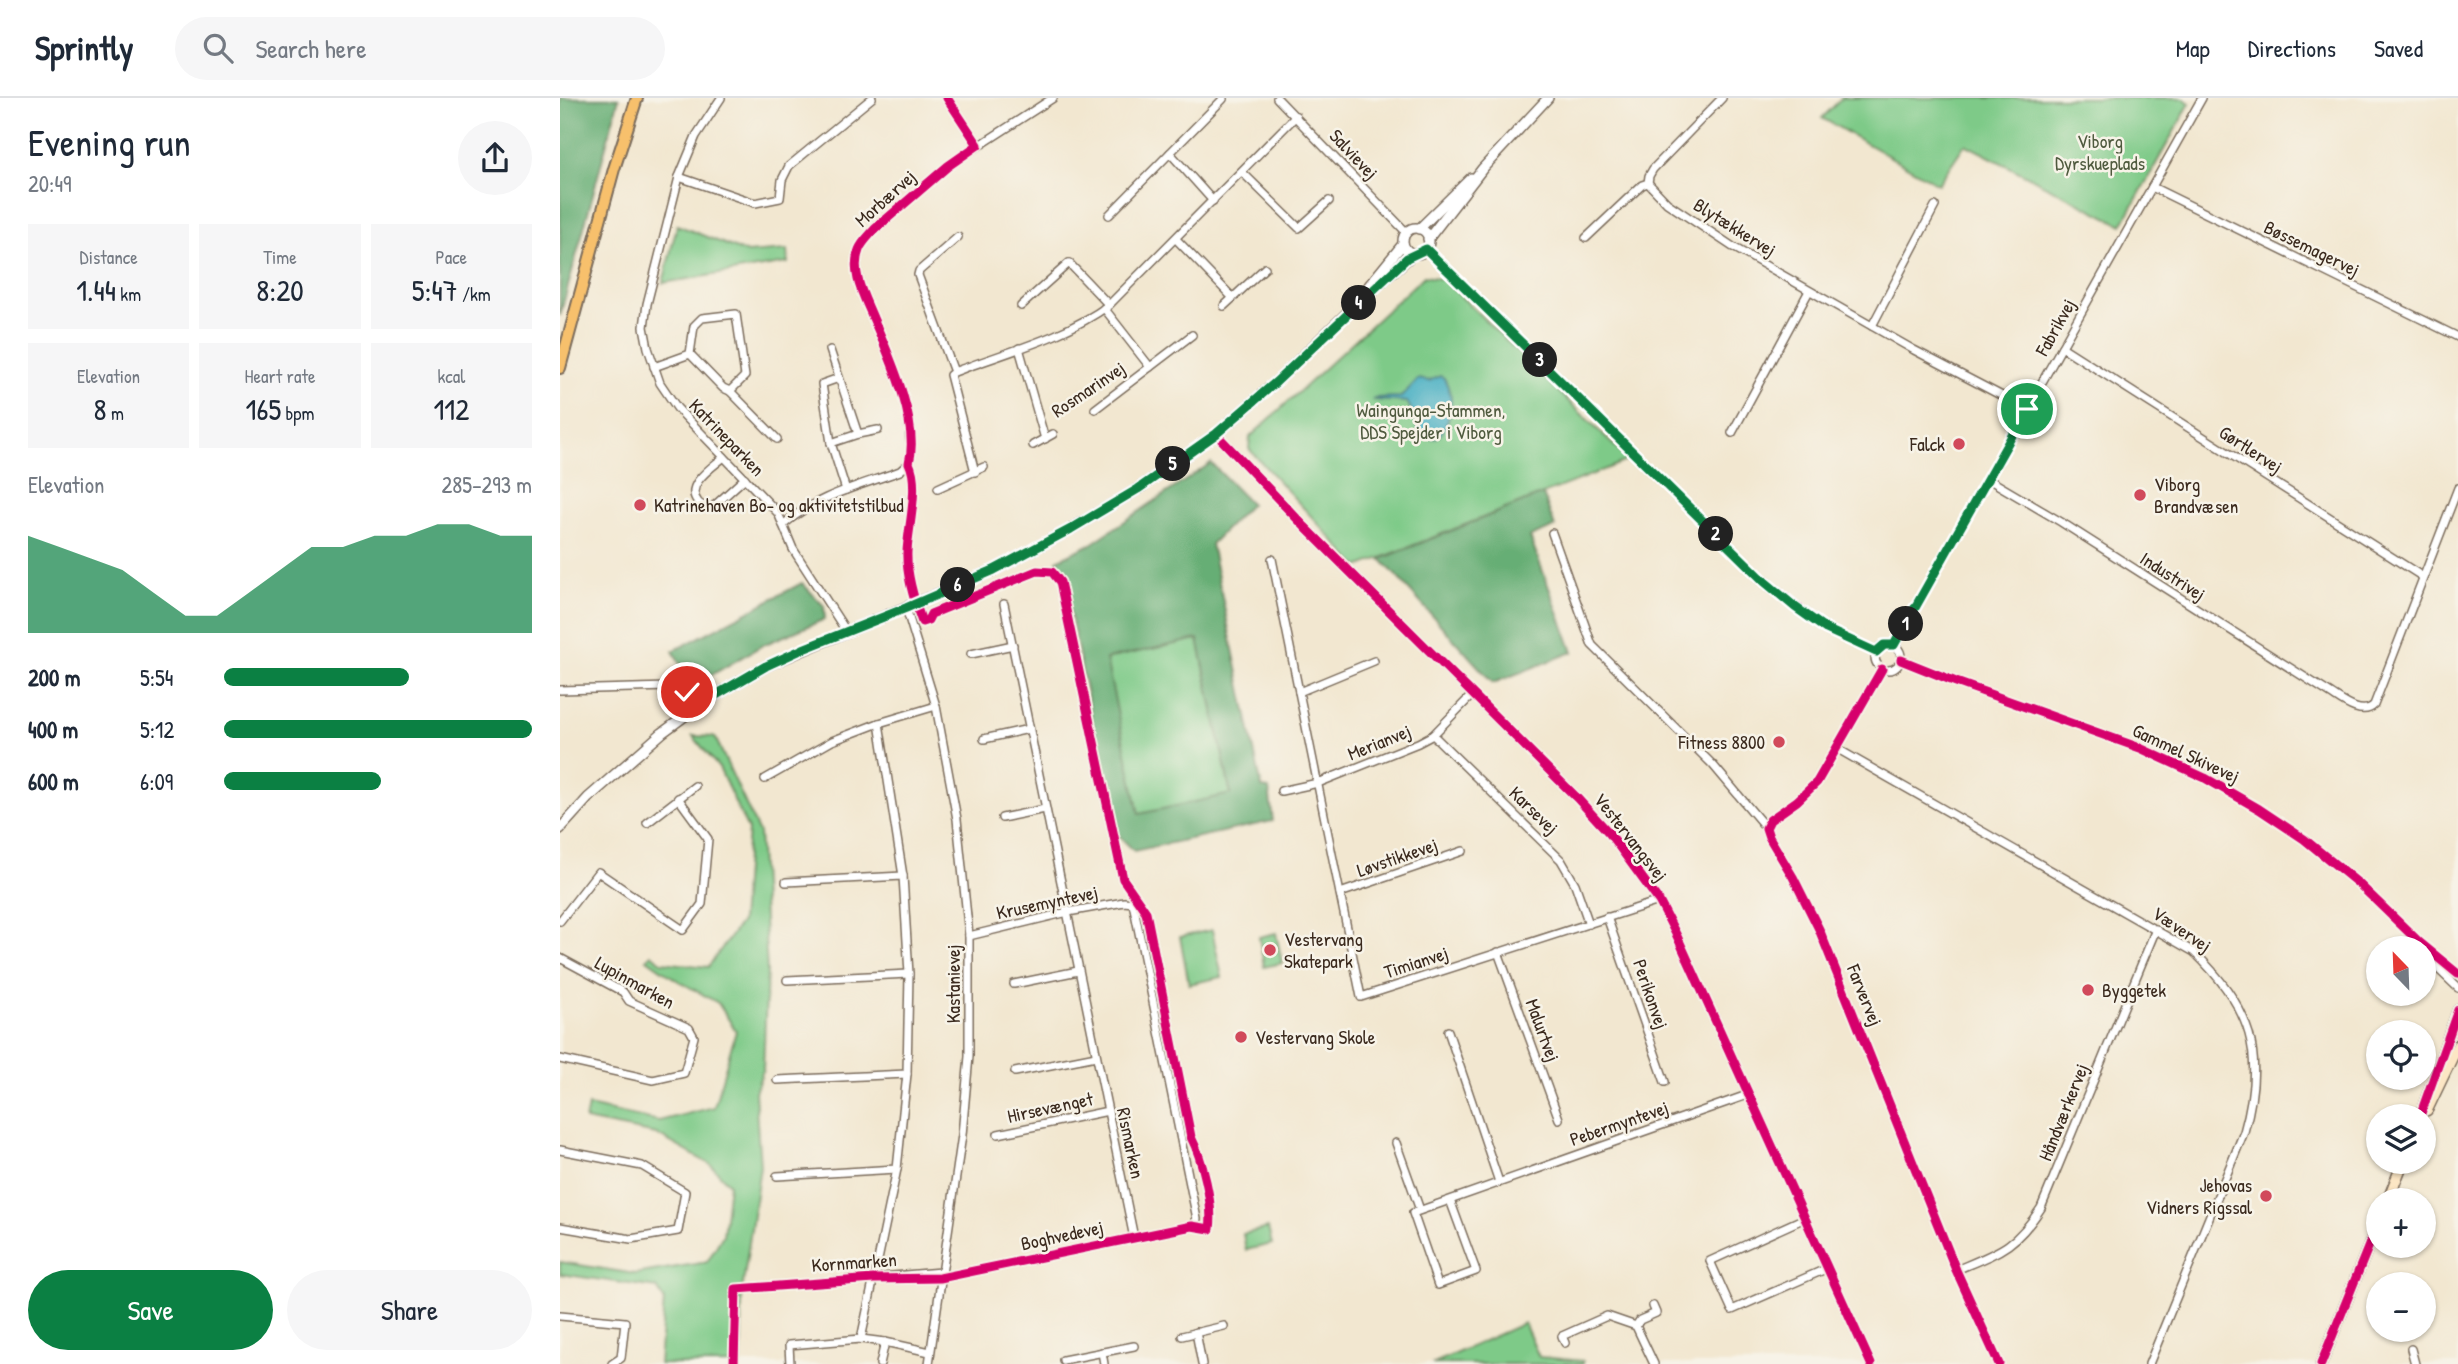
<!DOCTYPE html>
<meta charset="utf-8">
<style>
body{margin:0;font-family:"Patrick Hand",sans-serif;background:#f6f6f7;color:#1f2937;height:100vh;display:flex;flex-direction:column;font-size:26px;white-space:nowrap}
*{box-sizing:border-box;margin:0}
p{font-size:23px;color:#747a83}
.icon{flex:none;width:38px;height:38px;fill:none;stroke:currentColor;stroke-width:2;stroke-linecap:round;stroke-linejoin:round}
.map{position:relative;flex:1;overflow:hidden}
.side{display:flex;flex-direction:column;background:#fff;width:560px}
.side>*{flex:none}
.needle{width:46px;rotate:337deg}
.tools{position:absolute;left:1806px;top:838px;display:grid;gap:14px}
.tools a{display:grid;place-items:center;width:70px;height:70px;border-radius:50%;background:#fff;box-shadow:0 2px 5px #0004;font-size:35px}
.pin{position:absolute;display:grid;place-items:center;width:60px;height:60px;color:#fff;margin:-30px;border:4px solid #fff;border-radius:50%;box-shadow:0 2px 7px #0007}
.km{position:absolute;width:35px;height:35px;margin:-18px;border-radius:50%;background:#222;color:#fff;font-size:19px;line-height:35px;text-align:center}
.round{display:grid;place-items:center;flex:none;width:74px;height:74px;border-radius:37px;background:#f6f6f7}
.summary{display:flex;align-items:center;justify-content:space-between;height:119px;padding:0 28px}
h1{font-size:38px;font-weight:600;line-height:52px}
.stats{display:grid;grid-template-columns:repeat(3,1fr);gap:10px;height:119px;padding:7px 28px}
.stats div{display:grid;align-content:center;border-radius:0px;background:#f6f6f7;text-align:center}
.stats b{font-size:30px;font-weight:600}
.stats small{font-size:19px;font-weight:400}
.stats p{font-size:19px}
.chart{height:196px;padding:14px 28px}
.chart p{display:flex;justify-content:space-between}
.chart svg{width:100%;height:126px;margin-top:7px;fill:#0b8043;opacity:.7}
.button{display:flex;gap:14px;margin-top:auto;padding:14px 28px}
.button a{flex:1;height:80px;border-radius:42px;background:#0b8043;color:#fff;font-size:28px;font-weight:600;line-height:80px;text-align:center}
.button a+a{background:#f6f6f7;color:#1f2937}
ul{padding:0 28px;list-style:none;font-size:23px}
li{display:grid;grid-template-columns:112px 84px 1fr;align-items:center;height:52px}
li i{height:18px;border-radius:9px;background:#0b8043}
header{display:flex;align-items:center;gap:42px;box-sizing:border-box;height:98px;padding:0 35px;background:#fff;border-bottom:2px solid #e0e1e3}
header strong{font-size:33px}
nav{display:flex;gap:38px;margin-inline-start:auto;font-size:24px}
.search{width:490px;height:63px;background:#f6f6f7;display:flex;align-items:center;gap:18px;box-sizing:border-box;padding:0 24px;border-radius:38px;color:#747a83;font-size:26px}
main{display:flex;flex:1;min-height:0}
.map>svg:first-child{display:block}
.green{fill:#7eca88;stroke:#5c7a53;stroke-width:2}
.forest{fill:#66ae74;stroke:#506c49;stroke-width:2;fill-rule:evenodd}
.water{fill:#44aec2;stroke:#406c70;stroke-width:2}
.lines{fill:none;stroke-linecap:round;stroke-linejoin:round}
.minor-casing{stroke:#7b6c5c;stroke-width:10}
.tertiary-casing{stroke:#7b6c5c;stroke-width:12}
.secondary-casing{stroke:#7b6c5c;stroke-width:13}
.primary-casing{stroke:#7b6c5c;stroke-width:14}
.minor{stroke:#fff;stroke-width:7}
.tertiary{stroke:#fff;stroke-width:9}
.secondary{stroke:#fce6c4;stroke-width:10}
.primary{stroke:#f7c06c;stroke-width:10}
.cycleway-casing{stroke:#f7f3e8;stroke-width:13}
.cycleway{stroke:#d6006c;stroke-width:9}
.route-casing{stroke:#fff;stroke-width:14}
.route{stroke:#0b8043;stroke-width:9}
.poi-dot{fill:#d1495b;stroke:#f7f3e8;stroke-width:2.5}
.labels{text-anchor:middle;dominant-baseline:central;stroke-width:5;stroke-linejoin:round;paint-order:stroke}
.park-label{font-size:19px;fill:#4f5a3e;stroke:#f7f3e8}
.street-label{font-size:19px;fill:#3b2a1e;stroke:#f7f3e8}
.poi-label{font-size:19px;fill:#3b2a1e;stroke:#f7f3e8;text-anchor:start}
</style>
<header>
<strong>Sprintly</strong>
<div class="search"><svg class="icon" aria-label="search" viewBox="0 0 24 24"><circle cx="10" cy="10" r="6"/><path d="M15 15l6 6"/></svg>Search here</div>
<nav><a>Map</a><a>Directions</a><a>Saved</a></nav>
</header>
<main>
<section class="side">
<div class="summary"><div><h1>Evening run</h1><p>20:49</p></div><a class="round"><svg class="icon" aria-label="share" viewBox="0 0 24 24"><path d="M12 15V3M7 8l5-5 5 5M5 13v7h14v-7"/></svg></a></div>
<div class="stats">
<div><p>Distance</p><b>1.44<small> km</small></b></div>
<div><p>Time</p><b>8:20</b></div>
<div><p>Pace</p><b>5:47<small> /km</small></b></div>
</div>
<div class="stats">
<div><p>Elevation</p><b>8<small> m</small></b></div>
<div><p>Heart rate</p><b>165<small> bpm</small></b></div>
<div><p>kcal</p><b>112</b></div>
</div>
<div class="chart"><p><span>Elevation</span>285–293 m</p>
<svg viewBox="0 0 160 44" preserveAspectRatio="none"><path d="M0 44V10L10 14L20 18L30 22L40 30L50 38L60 38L70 30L80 22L90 14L100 14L110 10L120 10L130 6L140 6L150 10L160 10V44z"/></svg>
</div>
<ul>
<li><b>200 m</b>5:54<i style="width:60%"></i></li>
<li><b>400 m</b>5:12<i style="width:100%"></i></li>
<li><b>600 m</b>6:09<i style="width:51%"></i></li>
</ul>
<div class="button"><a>Save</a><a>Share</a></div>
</section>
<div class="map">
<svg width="1898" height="1266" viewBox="0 0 1898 1266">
<rect width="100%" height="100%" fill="#f7f3e8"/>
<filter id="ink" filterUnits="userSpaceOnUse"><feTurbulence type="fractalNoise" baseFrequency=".0143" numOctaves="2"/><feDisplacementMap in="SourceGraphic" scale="14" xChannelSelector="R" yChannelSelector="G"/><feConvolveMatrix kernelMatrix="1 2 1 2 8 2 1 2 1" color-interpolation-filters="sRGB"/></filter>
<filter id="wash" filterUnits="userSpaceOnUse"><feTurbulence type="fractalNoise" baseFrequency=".00686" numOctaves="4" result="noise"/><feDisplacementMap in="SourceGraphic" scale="28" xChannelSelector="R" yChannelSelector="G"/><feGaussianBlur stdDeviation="1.57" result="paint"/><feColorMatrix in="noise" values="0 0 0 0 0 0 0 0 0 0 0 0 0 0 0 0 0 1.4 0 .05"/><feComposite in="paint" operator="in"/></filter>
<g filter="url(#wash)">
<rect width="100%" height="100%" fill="#f2e7d0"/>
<g class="green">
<path d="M1282 0H1623L1630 5 1562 127 1405 46 1378 86 1262 20Z"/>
<path d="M117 127 187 155 227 152 228 165 103 185Z"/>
<path d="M864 178 883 181 1069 362 798 469 689 351 690 339Z"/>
<path d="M638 541 671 697 579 717 545 561Z"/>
<path d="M133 638 155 639 199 735 207 873 203 972 195 994 200 1068 182 1194 181 1266H99L104 1202 97 1190 0 1176V1164L75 1176 147 1164 163 1137 169 1086 151 1067 96 1036 25 1022 28 1008 99 1023 154 1009 176 933 158 905 115 881 87 861 91 856 102 864 148 869 181 824 188 732 159 670Z"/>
<path d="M652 832 662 879 629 886 620 839Z"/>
<path d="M716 835 722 865 704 869 699 839Z"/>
<path d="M708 1130 712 1146 686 1152 683 1136Z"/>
<path d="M964 1225 979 1259 1023 1263V1266H872Z"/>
</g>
<g class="forest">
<path d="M0 0H59L0 218Z"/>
<path d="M651 365 691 406 651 446 702 690 709 691 713 723 574 753 555 734 504 484 497 462 531 446ZM638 541 671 696 579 716 546 561Z"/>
<path d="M983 396 995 429 970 439 1013 554 933 585 821 461Z"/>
<path d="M242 485 264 508 265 521 203 547 136 586 129 582 113 553Z"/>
</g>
<path class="water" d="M880 278 884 280C887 286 891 294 891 301 892 312 884 350 865 338 854 331 854 314 847 304L813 302 815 300 841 299 858 281 869 283Z"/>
</g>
<g filter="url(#ink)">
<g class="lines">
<g class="minor-casing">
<g id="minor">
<path d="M161 0 136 38 119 79 87 206 84 229 88 250 100 285 117 310 218 415 233 451 286 533"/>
<path d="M717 0 847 135"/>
<path d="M610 55 653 103"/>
<path d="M682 74 739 130 769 103"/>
<path d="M119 79 195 105 220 100 222 82 229 68 312 0"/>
<path d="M1088 85 1107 105 1173 149 1354 252 1467 311"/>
<path d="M1592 89 1898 239"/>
<path d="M549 117 663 1"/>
<path d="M1026 140 1082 87 1088 85 1089 78 1093 71 1162 0"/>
<path d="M616 141 673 200"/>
<path d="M866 151 1205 484 1266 531 1316 554"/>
<path d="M305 200C297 179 293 163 304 142L388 68 493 0"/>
<path d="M461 208 509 165 549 207"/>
<path d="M664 208 705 170"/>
<path d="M544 210 590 269"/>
<path d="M1312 228 1375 108"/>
<path d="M1502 249 1863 479"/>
<path d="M459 250 485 341"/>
<path d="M270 252 298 336"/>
<path d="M130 256 163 290 170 293 217 341"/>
<path d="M94 269 130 256 134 228 142 220 176 216 185 278 170 293"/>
<path d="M394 274 358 177 359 173 398 139"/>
<path d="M279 280 262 286 271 345 286 392"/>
<path d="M535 311 632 237"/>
<path d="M1172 335 1249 193"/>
<path d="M271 345 298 336 318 332"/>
<path d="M473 347 493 336"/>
<path d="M164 359C154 368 123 387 138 404 142 409 148 409 154 408L185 380"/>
<path d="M415 374 390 277 394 274C446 254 504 240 549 207L736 18"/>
<path d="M1428 381 1501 424 1771 596C1782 603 1802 619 1814 607L1898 390"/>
<path d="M378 390 424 369"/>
<path d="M223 427C256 398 299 388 340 373L349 365 351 358 348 318 340 290 314 222"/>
<path d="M992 435 1032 547 1153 667 1206 730"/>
<path d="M712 461 801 899 1099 803"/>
<path d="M444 506 574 1140"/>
<path d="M346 510 376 608 397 721 409 838V958L402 1037 369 1266"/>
<circle cx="1328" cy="559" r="13"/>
<path d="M1334 547 1642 0"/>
<path d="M411 556 453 547"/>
<path d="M1341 562 1396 584 1580 650 1645 680 1699 711 1744 741 1799 786 1859 844 1898 876"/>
<path d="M1322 571 1257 684 1237 703 1210 722 1206 730 1209 739 1233 779 1259 831 1396 1172 1439 1266"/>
<path d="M0 592 109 589 127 594 144 604"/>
<path d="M739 594 814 563"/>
<path d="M873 637 1001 762 1015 786 1029 826"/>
<path d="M424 641 469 631"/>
<path d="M1276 650 1634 854C1692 910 1706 956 1684 1034L1589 1266"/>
<path d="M205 681 272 643 319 625 376 608"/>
<path d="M721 693 758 685 858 645 873 637 912 597"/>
<path d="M442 720 485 711"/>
<path d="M87 725 135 688"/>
<path d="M226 784 343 778"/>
<path d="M780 795 903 753"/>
<path d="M1047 819 1105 984"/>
<path d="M0 823 38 774 123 832 142 806 148 741 118 700"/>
<path d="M1864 851 1876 869 1898 890"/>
<path d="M938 854 999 1021"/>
<path d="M0 860 63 894 69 903 129 930 134 939 124 975 93 982 0 961"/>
<path d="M227 882 349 876"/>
<path d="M454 886 518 873"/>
<path d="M888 933 939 1084"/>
<path d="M455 974 536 958"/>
<path d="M217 982 347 976"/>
<path d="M438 1036 548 1013"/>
<path d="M836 1045 860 1112"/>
<path d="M0 1052 82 1068 125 1094 118 1133 71 1141 0 1129"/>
<path d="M217 1078 337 1071"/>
<path d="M890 1102 916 1173 878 1187 853 1115 1190 996"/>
<path d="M1245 1120 1150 1163 1172 1212 1268 1170"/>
<path d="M1396 1172C1439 1154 1455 1150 1481 1110L1596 831"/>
<path d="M380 1180 632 1128 637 1121 573 805 564 804 508 814 409 838"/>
<path d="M314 1181 337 1071 347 976 349 876 343 778 319 625"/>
<path d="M211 1188 381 1174"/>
<path d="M0 1218 65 1224 61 1260 52 1266"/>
<path d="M1076 1228 1080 1222 1096 1215 1093 1208"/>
<path d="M636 1234 642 1266"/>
<path d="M622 1238 664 1228"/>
<path d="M301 1241 312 1189"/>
<path d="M1005 1245 1002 1238 1047 1218 1076 1228 1094 1266"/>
<path d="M1851 1251 1855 1266"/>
<path d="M542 1254 544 1266"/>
<path d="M503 1262 574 1248"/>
<path d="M230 1266 229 1247 301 1241 325 1244 370 1254"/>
<path d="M320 1266 325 1244"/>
</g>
</g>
<g class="tertiary-casing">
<g id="tertiary">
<circle cx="856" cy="143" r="13"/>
<path d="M859 131 911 80"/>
<path d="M868 141 923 70 988 0"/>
<path d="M798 201 843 146"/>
<path d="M656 336 745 429 1017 700 1050 736 1099 803 1117 838 1311 1266"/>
<path d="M0 731 28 700 102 635 144 604 206 568 434 472 511 431 578 391 656 336 716 284 788 214 853 156"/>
</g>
</g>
<g class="secondary-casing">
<g id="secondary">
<path d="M1867 1012 1898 947"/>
<path d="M1860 1018 1898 912"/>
<path d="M1828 1102 1843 1064"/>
<path d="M1761 1266 1818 1125"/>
</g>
</g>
<g class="primary-casing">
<path id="primary" d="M0 270 54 71 77 0"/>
</g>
<use href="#minor" class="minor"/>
<use href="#tertiary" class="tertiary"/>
<use href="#secondary" class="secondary"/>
<use href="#primary" class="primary"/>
<g class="cycleway-casing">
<g id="cycleway">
<path d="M866 151 1205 484 1266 531 1316 554"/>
<path d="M656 336 745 429 1017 700 1050 736 1099 803 1117 838 1311 1266"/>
<path d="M1341 562 1396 584 1580 650 1645 680 1699 711 1744 741 1799 786 1859 844 1898 876"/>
<path d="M1322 571 1257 684 1237 703 1210 722 1206 730 1209 739 1233 779 1259 831 1396 1172 1439 1266"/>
<path d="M1860 1018 1898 912"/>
<path d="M174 1266 176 1191 314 1181 380 1180 632 1128 650 1131C654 1107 642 1060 631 1039L586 814 563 781 500 484 492 474 477 473 371 516 368 522 362 524C354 502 346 477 347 454 348 430 360 386 349 365 360 325 329 257 313 220 305 200 290 175 299 152 302 144 309 138 315 131L388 68 418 47 387 0"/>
<path d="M1761 1266 1818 1125"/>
</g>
</g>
<use href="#cycleway" class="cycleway"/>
</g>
</g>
<g class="lines" filter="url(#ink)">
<g class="route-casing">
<path id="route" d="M127 594 144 604 206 568 243 551 346 510 434 472 511 431 578 391 656 336 716 284 847 160 866 151 1205 484 1235 509 1266 531 1316 554 1324 547H1334L1467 311"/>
</g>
<use href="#route" class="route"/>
</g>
<g class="poi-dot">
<circle cx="1399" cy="346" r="7"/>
<circle cx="1580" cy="397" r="7"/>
<circle cx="80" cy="407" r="7"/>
<circle cx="1219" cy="644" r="7"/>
<circle cx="710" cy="852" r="7"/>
<circle cx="1528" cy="892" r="7"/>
<circle cx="681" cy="939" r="7"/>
<circle cx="1706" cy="1098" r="7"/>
</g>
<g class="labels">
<g class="park-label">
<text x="1540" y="43">Viborg<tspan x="1540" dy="22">Dyrskueplads</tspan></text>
<text x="871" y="312">Waingunga-Stammen,<tspan x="871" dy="22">DDS Spejder i Viborg</tspan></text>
</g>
<g class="street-label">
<text transform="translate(794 56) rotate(47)">Salvievej</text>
<text transform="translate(325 100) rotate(-42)">Morbærvej</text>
<text transform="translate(1175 129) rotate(32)">Blytækkervej</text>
<text transform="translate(1752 150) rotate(26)">Bøssemagervej</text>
<text transform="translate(1495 229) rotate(-61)">Fabrikvej</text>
<text transform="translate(528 291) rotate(-34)">Rosmarinvej</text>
<text transform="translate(167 339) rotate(46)">Katrineparken</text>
<text transform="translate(1691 351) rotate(33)">Gørtlervej</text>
<text transform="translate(1613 478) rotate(33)">Industrivej</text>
<text transform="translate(819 644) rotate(-22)">Merianvej</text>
<text transform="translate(1626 655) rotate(25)">Gammel Skivevej</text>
<text transform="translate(974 712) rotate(44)">Karsevej</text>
<text transform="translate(1071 739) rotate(52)">Vestervangsvej</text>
<text transform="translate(837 759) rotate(-19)">Løvstikkevej</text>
<text transform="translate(487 804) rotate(-12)">Krusemyntevej</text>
<text transform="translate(1622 831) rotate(34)">Vævervej</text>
<text transform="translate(856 864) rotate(-18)">Timianvej</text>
<text transform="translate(75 884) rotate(29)">Lupinmarken</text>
<text transform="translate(393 886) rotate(-90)">Kastanievej</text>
<text transform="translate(1091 896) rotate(71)">Perikonvej</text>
<text transform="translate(1305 897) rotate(68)">Farvervej</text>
<text transform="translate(983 932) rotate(70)">Malurtvej</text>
<text transform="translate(490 1009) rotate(-12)">Hirsevænget</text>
<text transform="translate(1503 1014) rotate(-68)">Håndværkervej</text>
<text transform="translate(1059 1025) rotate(-19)">Pebermyntevej</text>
<text transform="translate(571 1045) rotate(78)">Rismarken</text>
<text transform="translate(502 1137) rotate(-12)">Boghvedevej</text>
<text transform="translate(294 1164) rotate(-4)">Kornmarken</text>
</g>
<g class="poi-label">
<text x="1385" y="346" text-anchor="end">Falck</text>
<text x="1594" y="386">Viborg<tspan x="1594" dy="22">Brandvæsen</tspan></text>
<text x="94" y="407">Katrinehaven Bo- og aktivitetstilbud</text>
<text x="1205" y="644" text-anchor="end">Fitness 8800</text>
<text x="724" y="841">Vestervang<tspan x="724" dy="22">Skatepark</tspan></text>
<text x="1542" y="892">Byggetek</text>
<text x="695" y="939">Vestervang Skole</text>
<text x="1692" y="1087" text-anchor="end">Jehovas<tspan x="1692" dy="22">Vidners Rigssal</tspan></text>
</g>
</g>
</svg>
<div class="tools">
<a><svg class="needle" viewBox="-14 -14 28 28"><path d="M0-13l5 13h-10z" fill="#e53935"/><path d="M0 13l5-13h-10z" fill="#747a83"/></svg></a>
<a><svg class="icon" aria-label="locate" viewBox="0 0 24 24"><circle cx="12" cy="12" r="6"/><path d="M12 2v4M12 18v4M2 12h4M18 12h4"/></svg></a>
<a><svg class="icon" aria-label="layers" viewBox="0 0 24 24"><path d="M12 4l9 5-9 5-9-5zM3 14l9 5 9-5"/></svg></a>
<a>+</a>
<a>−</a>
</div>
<div class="pin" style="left:1467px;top:311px;background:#1e9e55"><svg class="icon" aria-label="arrive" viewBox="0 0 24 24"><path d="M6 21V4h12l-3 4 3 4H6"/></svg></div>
<div class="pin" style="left:127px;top:594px;background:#d93025"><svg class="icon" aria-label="check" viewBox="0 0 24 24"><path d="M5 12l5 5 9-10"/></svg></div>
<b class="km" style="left:1346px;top:526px">1</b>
<b class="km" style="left:1156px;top:436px">2</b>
<b class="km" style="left:980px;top:262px">3</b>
<b class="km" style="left:799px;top:205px">4</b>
<b class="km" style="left:613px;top:366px">5</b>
<b class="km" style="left:398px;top:487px">6</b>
</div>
</main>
